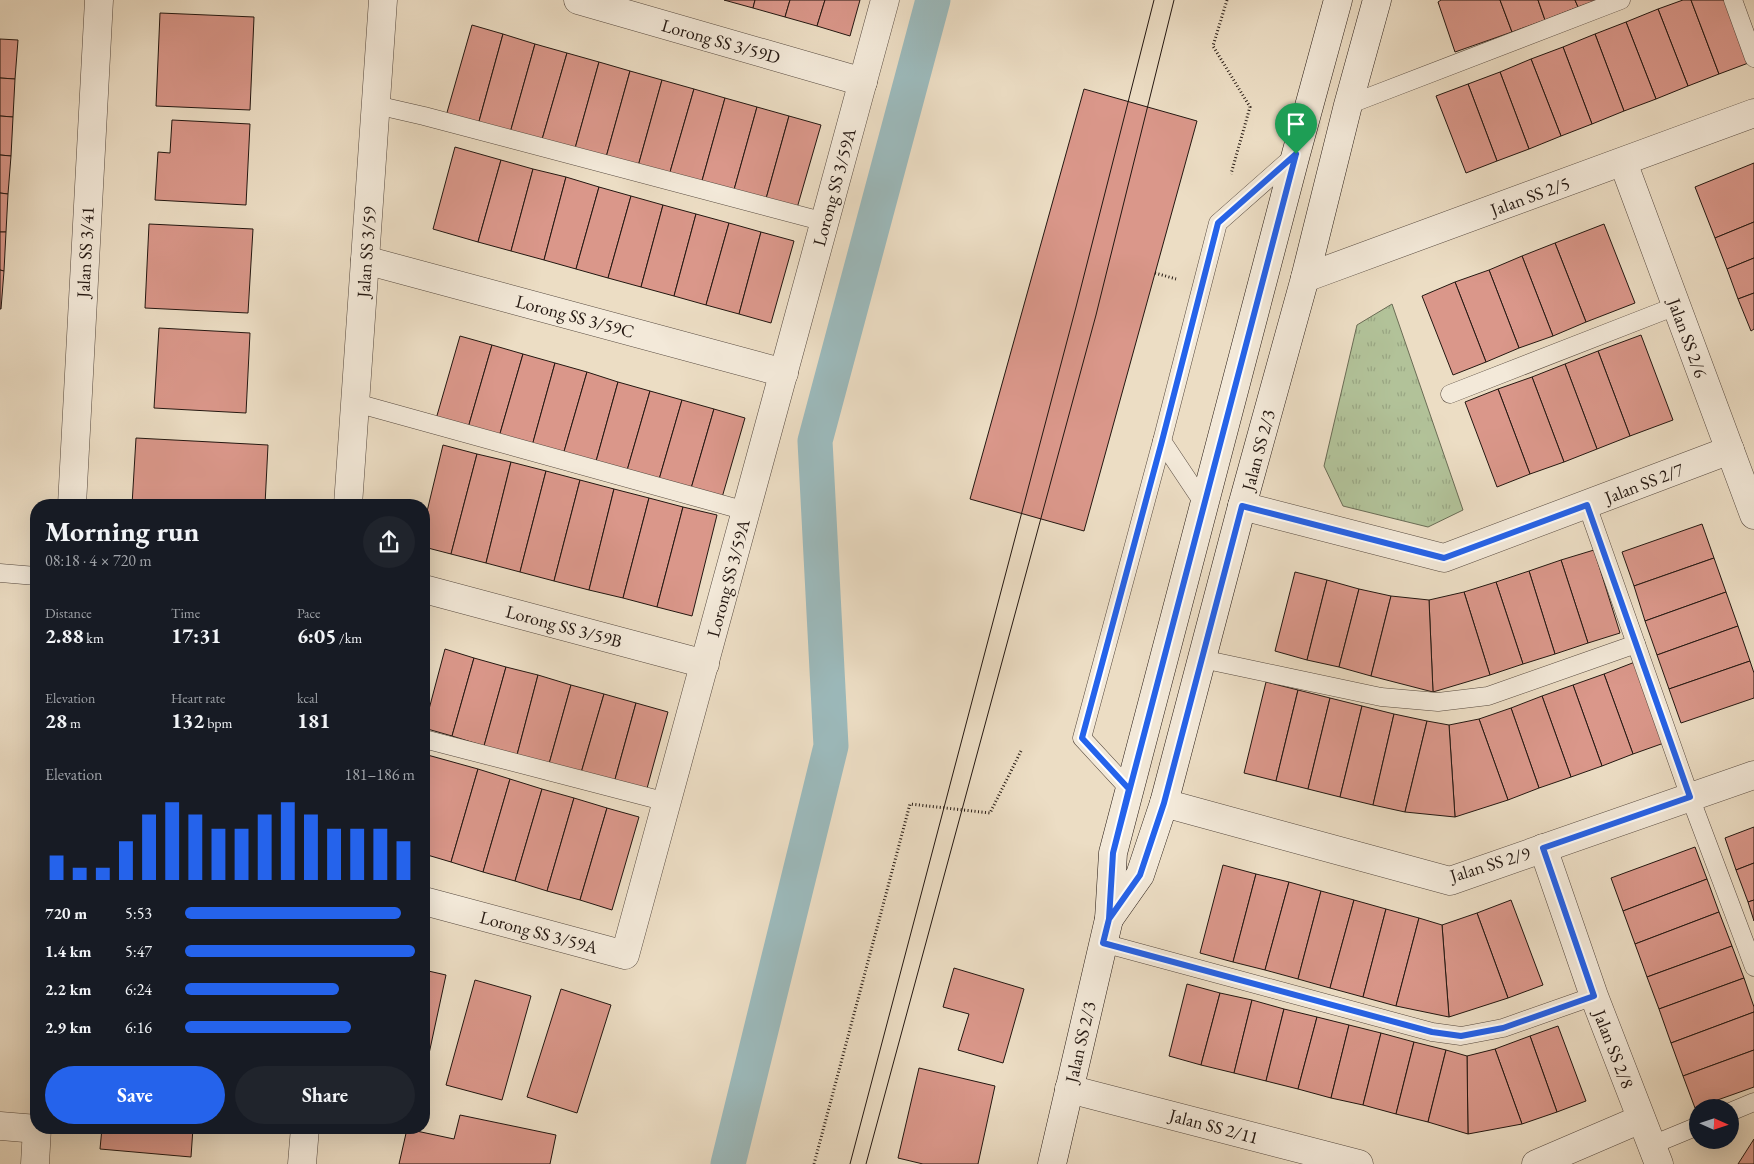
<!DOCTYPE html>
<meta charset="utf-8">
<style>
body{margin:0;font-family:"EB Garamond",serif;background:#20242c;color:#f1f3f6;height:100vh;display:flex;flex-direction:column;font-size:19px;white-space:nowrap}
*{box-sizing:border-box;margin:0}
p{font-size:16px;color:#9ea1a6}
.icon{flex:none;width:28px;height:28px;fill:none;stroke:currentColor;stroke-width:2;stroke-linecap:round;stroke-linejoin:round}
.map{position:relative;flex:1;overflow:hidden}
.details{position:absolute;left:30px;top:499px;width:400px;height:635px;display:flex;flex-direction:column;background:#171b24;border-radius:20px;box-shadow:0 5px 20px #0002}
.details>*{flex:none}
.needle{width:32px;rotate:93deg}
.buttons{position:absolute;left:1689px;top:1099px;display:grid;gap:10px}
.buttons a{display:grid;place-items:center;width:50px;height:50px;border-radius:50%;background:#171b24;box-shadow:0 5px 20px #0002;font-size:25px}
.pin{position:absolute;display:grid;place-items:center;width:42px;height:42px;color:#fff;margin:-51px -21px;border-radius:50% 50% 50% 0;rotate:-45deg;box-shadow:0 0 5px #0007}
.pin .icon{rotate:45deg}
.round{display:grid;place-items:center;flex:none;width:52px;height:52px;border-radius:26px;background:#20242c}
.overview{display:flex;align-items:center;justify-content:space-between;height:85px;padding:0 15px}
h1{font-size:28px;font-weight:700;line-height:38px}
.metrics{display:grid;grid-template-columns:repeat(3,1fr);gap:8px;height:85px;padding:5px 15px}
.metrics div{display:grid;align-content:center}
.metrics b{font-size:21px;font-weight:700}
.metrics small{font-size:14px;font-weight:400}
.metrics p{font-size:14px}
.chart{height:140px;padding:10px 15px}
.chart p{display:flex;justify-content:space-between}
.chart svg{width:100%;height:90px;margin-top:5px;stroke:#2563eb;stroke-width:6}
.button{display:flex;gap:10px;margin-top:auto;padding:10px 15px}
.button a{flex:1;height:58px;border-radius:30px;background:#2563eb;color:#fff;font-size:20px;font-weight:700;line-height:58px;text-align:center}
.button a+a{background:#20242c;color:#f1f3f6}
ul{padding:0 15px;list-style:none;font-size:16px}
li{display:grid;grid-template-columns:80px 60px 1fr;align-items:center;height:38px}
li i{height:12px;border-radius:6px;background:#2563eb}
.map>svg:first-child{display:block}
.park{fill:url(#park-tufts);stroke:#6a6c55}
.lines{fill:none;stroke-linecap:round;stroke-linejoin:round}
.canal{stroke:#9cbabc;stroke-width:35}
.building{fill:#da978a;stroke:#231711}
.lane-casing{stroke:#55483e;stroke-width:19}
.street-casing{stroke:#55483e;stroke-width:29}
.secondary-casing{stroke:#231711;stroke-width:29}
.path{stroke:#231711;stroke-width:3;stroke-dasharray:1 2.5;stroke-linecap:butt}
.lane{stroke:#f3e9d9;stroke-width:18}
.street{stroke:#f3e9d9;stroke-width:28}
.secondary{stroke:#f3e9d9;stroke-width:28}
.tram{stroke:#231711;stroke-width:1}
.route-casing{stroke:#fff;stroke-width:10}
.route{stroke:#2563eb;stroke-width:6}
.labels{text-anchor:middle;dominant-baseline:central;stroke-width:4;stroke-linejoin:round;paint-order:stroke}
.street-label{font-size:18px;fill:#231711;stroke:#f3e9d9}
</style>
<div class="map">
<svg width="1754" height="1164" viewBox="0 0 1754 1164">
<defs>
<pattern id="park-tufts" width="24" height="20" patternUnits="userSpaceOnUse" patternTransform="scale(1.25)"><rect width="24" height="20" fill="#b2c299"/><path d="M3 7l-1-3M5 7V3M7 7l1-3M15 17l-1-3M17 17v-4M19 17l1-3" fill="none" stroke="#99a683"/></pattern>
</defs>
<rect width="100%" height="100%" fill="#ecddc4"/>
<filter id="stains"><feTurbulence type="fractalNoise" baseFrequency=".004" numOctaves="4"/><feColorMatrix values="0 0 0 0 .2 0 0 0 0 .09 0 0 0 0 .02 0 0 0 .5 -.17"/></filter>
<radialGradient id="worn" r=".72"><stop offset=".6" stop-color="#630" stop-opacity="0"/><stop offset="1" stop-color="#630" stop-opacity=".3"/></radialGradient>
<path class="park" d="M1392 304 1463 510 1428 527 1343 506 1324 466 1357 325Z"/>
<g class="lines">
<path class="canal" d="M728 1164 831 746 815 441 933 0"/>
</g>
<g class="building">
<path d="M724 0H755L753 8Z"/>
<path d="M755 0H790L785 17 753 8Z"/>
<path d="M790 0H825L817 26 785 17Z"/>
<path d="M825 0H860L850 36 817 26Z"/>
<path d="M1441 0H1500L1512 32 1455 52 1438 2Z"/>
<path d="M1500 0H1538L1545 20 1512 32Z"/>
<path d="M1538 0H1575L1578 7 1545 20Z"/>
<path d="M1575 0H1598L1578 7Z"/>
<path d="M1683 0H1691L1719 74 1688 86 1658 9Z"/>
<path d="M1691 0H1728L1751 62 1719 74Z"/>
<path d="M1658 9 1688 86 1656 99 1626 22Z"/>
<path d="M160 13 254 17 250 110 156 106Z"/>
<path d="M1626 22 1656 99 1624 111 1595 34Z"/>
<path d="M472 25 503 34 478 125 446 116Z"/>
<path d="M503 34 535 44 510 133 478 125Z"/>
<path d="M1595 34 1624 111 1592 124 1563 47Z"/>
<path d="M0 39 18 40 15 79 0 78Z"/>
<path d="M535 44 567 53 541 143 510 133Z"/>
<path d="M1563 47 1592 124 1561 136 1531 59Z"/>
<path d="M567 53 599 62 574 152 541 143Z"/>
<path d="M1531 59 1561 136 1529 149 1500 72Z"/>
<path d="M599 62 630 71 605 161 574 152Z"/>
<path d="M630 71 662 80 637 170 605 161Z"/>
<path d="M1500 72 1529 149 1497 161 1468 84Z"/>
<path d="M0 78 15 79 13 117 0 116Z"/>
<path d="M662 80 694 89 668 179 637 170Z"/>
<path d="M1468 84 1497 161 1466 173 1436 96Z"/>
<path d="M694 89 725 98 700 188 668 179Z"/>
<path d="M1084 89 1197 121 1084 531 970 499Z"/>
<path d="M725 98 757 107 732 197 700 188Z"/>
<path d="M757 107 789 116 764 206 732 197Z"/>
<path d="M0 116 13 117 11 156 0 155Z"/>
<path d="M789 116 821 125 795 215 764 206Z"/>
<path d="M172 120 250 124 246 205 155 200 158 152 170 153Z"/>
<path d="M455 147 501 160 478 242 433 229Z"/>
<path d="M0 155 11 156 8 194 0 193Z"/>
<path d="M501 160 533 169 511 251 478 242Z"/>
<path d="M1754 163V222L1715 238 1695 187Z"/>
<path d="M533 169 566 177 544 260 511 251Z"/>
<path d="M566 177 599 187 576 269 544 260Z"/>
<path d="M599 187 631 196 608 278 576 269Z"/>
<path d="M0 193 8 194 6 232H0Z"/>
<path d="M631 196 663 205 641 287 608 278Z"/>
<path d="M663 205 696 214 674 296 641 287Z"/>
<path d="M696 214 729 223 706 305 674 296Z"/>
<path d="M1754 222V258L1727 269 1715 238Z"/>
<path d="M729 223 761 232 739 314 706 305Z"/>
<path d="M149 224 253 229 248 313 145 308Z"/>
<path d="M1604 224 1635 303 1586 322 1555 243Z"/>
<path d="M0 232H6L4 271 0 270Z"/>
<path d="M761 232 794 241 771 323 739 314Z"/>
<path d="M1555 243 1586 322 1553 336 1522 256Z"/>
<path d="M1522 256 1553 336 1519 348 1489 270Z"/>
<path d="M1754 258V293L1738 299 1727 269Z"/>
<path d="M0 270 4 271 1 309H0Z"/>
<path d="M1489 270 1519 348 1486 362 1455 282Z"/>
<path d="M1455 282 1486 362 1453 375 1422 296Z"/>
<path d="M1754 293V329L1751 331 1738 299Z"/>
<path d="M159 328 250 333 246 413 154 408Z"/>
<path d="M1641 335 1673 420 1630 436 1598 351Z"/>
<path d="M460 336 492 345 468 428 436 419Z"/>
<path d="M492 345 523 354 499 437 468 428Z"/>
<path d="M1598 351 1630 436 1597 449 1565 364Z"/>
<path d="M523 354 555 363 532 446 499 437Z"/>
<path d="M555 363 587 372 563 455 532 446Z"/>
<path d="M1565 364 1597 449 1564 462 1532 377Z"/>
<path d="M587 372 618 382 595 465 563 455Z"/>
<path d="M1532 377 1564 462 1530 474 1498 389Z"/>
<path d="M618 382 650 391 626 474 595 465Z"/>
<path d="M1498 389 1530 474 1497 487 1465 402Z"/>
<path d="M650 391 682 400 658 483 626 474Z"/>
<path d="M682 400 714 409 690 492 658 483Z"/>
<path d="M714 409 745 418 721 501 690 492Z"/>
<path d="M136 438 268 445 265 505H132Z"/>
<path d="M443 445 477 454 451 554 424 547V524Z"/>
<path d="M477 454 511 462 486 563 451 554Z"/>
<path d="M511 462 546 471 520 572 486 563Z"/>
<path d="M546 471 580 480 554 581 520 572Z"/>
<path d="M580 480 614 489 589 590 554 581Z"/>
<path d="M614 489 649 498 623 598 589 590Z"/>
<path d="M649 498 683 507 657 607 623 598Z"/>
<path d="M683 507 717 515 692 616 657 607Z"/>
<path d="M1702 524 1714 558 1634 586 1622 552Z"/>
<path d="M1594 550 1620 633 1588 643 1561 560Z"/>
<path d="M1714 558 1726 592 1645 621 1634 586Z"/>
<path d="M1561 560 1588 643 1555 654 1529 571Z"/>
<path d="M1529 571 1555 654 1523 664 1496 582Z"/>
<path d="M1295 572 1327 580 1307 660 1275 651Z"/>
<path d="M1327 580 1359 589 1339 667 1307 660Z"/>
<path d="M1496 582 1523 664 1490 675 1464 592Z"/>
<path d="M1359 589 1391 596 1371 676 1339 667Z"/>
<path d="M1464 592 1490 675 1433 692 1429 600Z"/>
<path d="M1726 592 1738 626 1657 655 1645 621Z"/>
<path d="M1391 596 1429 600 1433 692 1371 676Z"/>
<path d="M1738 626 1750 661 1669 689 1657 655Z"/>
<path d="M445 649 474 658 452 736 424 728Z"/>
<path d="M474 658 506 667 484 746 452 736Z"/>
<path d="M1750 661 1754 673V698L1681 723 1669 689Z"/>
<path d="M1635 662 1664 743 1633 754 1604 674Z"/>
<path d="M506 667 538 675 517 755 484 746Z"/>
<path d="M1604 674 1633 754 1602 766 1573 685Z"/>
<path d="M538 675 571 685 549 764 517 755Z"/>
<path d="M1266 682 1298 690 1276 781 1244 773Z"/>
<path d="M571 685 604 694 581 773 549 764Z"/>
<path d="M1573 685 1602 766 1571 777 1542 696Z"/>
<path d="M1298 690 1330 698 1308 789 1276 781Z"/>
<path d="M604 694 636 703 614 783 581 773Z"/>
<path d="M1542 696 1571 777 1539 788 1511 708Z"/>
<path d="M1330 698 1362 706 1340 797 1308 789Z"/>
<path d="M636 703 668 712 646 792 614 783Z"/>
<path d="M1362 706 1394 714 1373 805 1340 797Z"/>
<path d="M1511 708 1539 788 1508 800 1479 719Z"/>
<path d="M1394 714 1427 721 1405 812 1373 805Z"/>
<path d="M1479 719 1508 800 1455 817 1449 725Z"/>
<path d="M1427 721 1449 725 1455 817 1405 812Z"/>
<path d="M424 754 478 769 451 862 424 854V834L427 823 424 822Z"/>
<path d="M478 769 510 779 483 872 451 862Z"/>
<path d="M510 779 542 789 515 881 483 872Z"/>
<path d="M542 789 574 798 547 891 515 881Z"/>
<path d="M574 798 607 808 580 900 547 891Z"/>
<path d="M607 808 639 817 612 910 580 900Z"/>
<path d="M1754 827V863L1736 870 1725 838Z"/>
<path d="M1695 847 1707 879 1623 911 1611 878Z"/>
<path d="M1754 863V900L1748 902 1736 870Z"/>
<path d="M1223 865 1256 874 1233 962 1200 953Z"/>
<path d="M1256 874 1289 882 1265 970 1233 962Z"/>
<path d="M1707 879 1719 912 1635 944 1623 911Z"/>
<path d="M1289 882 1321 891 1298 979 1265 970Z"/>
<path d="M1321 891 1354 900 1330 988 1298 979Z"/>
<path d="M1354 900 1386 909 1363 997 1330 988Z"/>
<path d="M1511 900 1543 985 1508 998 1477 913Z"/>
<path d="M1754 900V921L1748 902Z"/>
<path d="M1386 909 1419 918 1396 1006 1363 997Z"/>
<path d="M1719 912 1732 946 1647 977 1635 944Z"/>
<path d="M1477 913 1508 998 1449 1017 1442 925Z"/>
<path d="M1419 918 1442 925 1449 1017 1396 1006Z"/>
<path d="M1732 946 1744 978 1659 1009 1647 977Z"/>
<path d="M954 968 1024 989 1003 1063 958 1050 969 1014 943 1007Z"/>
<path d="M424 970 446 975 427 1063 424 1062Z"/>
<path d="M1744 978 1754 1007V1012L1671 1043 1659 1009Z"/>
<path d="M475 980 531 996 502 1100 446 1085Z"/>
<path d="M1187 984 1220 993 1201 1065 1169 1056Z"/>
<path d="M561 989 611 1005 577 1113 527 1097Z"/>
<path d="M1220 993 1252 1000 1234 1073 1201 1065Z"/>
<path d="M1252 1000 1284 1009 1266 1081 1234 1073Z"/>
<path d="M1284 1009 1317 1017 1298 1089 1266 1081Z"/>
<path d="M1754 1012V1050L1683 1076 1671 1043Z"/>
<path d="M1317 1017 1349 1025 1331 1098 1298 1089Z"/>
<path d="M1349 1025 1381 1033 1363 1105 1331 1098Z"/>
<path d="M1558 1026 1586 1101 1557 1112 1530 1036Z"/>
<path d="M1381 1033 1414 1042 1396 1114 1363 1105Z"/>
<path d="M1530 1036 1557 1112 1522 1124 1495 1049Z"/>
<path d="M1414 1042 1446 1050 1428 1122 1396 1114Z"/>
<path d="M1495 1049 1522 1124 1468 1134 1467 1056Z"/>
<path d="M1446 1050 1467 1056 1468 1134 1428 1122Z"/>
<path d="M1754 1050V1087L1695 1108 1683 1076Z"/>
<path d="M919 1068 995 1086 978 1164H923L898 1158Z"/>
<path d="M460 1115 556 1135 550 1164H399L407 1129 454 1139Z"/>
<path d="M102 1128H193L191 1157 100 1149Z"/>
<path d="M1754 1139V1164H1738Z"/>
</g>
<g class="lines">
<g class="lane-casing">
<g id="lane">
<path d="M1733 0 1754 58"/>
<path d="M376 105 424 116 825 222"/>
<path d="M1348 105 1621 0"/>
<path d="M1450 394 1676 306"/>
<path d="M356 403 746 511"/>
<path d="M1162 441 1204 504"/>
<path d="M1587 505 1690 797 1754 967"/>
<path d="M0 573 36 576"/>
<path d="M1202 659 1381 697 1438 702 1488 696 1636 644"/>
<path d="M424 739 667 802"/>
<path d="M1129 789 1082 738 1162 441 1218 223 1295 155"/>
<path d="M1103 943 1432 1032 1461 1036 1503 1028 1594 996"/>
<path d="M1730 1112 1754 1102"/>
<path d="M1652 1145 1698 1126"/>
</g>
</g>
<g class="street-casing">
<g id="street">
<path d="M578 0 863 82"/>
<path d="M1623 162 1754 515"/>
<path d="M365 260 784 373"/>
<path d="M1305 278 1754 113"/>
<path d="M72 505 99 0"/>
<path d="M348 505 383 0"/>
<path d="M1242 506 1444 558 1730 450"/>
<path d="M424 589 705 664"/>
<path d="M1164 803 1450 881 1754 775"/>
<path d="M1543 848 1594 996 1659 1164"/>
<path d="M424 901 625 955 885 0"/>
<path d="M1069 1089 1359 1164"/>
<path d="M0 1126 37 1129"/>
<path d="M35 1164 37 1128"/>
<path d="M302 1164 305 1128"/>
<path d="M1536 1164 1641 1119"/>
</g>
</g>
<g class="secondary-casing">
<g id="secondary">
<path d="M1109 919 1140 875 1164 803 1242 506 1305 278 1348 105 1377 0"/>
<path d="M1052 1164 1109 919 1113 853 1296 154 1338 0"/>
</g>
</g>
<g class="path">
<path d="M1227 0 1213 46 1250 107 1231 174"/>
<path d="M1155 273 1176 279"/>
<path d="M814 1164 910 804 990 813 1021 751"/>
</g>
<use href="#lane" class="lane"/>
<use href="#street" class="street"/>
<use href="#secondary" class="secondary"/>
<g class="tram">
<path d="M850 1164 1076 307 1154 0"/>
<path d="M866 1164 1096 315 1174 0"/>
</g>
</g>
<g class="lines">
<g class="route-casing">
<path id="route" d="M1296 154 1113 853 1109 919 1103 943 1432 1032 1461 1036 1503 1028 1594 996 1543 848 1690 797 1587 505 1444 558 1242 506 1164 803 1140 875 1109 919 1113 853 1129 789 1082 738 1162 441 1218 223 1296 154"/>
</g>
<use href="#route" class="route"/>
</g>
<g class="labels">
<g class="street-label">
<text transform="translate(721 41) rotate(16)">Lorong SS 3/59D</text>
<text transform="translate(834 187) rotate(-75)">Lorong SS 3/59A</text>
<text transform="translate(1530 196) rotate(-20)">Jalan SS 2/5</text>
<text transform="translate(85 252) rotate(-87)">Jalan SS 3/41</text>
<text transform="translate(366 252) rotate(-86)">Jalan SS 3/59</text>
<text transform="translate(575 316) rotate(15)">Lorong SS 3/59C</text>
<text transform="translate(1688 338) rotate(70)">Jalan SS 2/6</text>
<text transform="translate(1258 450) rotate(-75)">Jalan SS 2/3</text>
<text transform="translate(1644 483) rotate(-21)">Jalan SS 2/7</text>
<text transform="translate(728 578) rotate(-75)">Lorong SS 3/59A</text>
<text transform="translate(564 626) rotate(15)">Lorong SS 3/59B</text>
<text transform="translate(1490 864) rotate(-17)">Jalan SS 2/9</text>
<text transform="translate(539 932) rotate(15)">Lorong SS 3/59A</text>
<text transform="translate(1080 1042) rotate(-77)">Jalan SS 2/3</text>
<text transform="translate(1614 1049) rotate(69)">Jalan SS 2/8</text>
<text transform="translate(1214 1126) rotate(15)">Jalan SS 2/11</text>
</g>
</g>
<rect width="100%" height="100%" filter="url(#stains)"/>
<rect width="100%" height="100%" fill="url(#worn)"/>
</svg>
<div class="buttons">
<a><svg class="needle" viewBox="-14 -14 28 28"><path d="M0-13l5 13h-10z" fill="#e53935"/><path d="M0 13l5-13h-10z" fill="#9ea1a6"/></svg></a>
</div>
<div class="pin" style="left:1296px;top:154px;background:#1e9e55"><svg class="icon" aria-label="arrive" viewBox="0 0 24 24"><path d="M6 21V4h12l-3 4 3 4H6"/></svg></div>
<section class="details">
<div class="overview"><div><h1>Morning run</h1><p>08:18 · 4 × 720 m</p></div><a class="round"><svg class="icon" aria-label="share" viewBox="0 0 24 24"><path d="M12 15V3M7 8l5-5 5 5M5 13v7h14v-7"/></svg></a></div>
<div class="metrics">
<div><p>Distance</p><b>2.88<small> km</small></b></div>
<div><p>Time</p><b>17:31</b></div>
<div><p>Pace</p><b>6:05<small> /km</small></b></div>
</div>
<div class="metrics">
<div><p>Elevation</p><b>28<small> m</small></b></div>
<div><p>Heart rate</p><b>132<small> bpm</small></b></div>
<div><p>kcal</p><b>181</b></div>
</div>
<div class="chart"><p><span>Elevation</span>181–186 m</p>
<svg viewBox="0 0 160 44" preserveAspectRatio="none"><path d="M5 44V32M15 44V38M25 44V38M35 44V25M45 44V12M55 44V6M65 44V12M75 44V19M85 44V19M95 44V12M105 44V6M115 44V12M125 44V19M135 44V19M145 44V19M155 44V25"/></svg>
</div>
<ul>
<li><b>720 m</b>5:53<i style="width:94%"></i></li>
<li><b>1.4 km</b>5:47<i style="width:100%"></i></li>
<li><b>2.2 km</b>6:24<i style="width:67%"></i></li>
<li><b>2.9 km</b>6:16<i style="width:72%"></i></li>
</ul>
<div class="button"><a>Save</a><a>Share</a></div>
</section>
</div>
